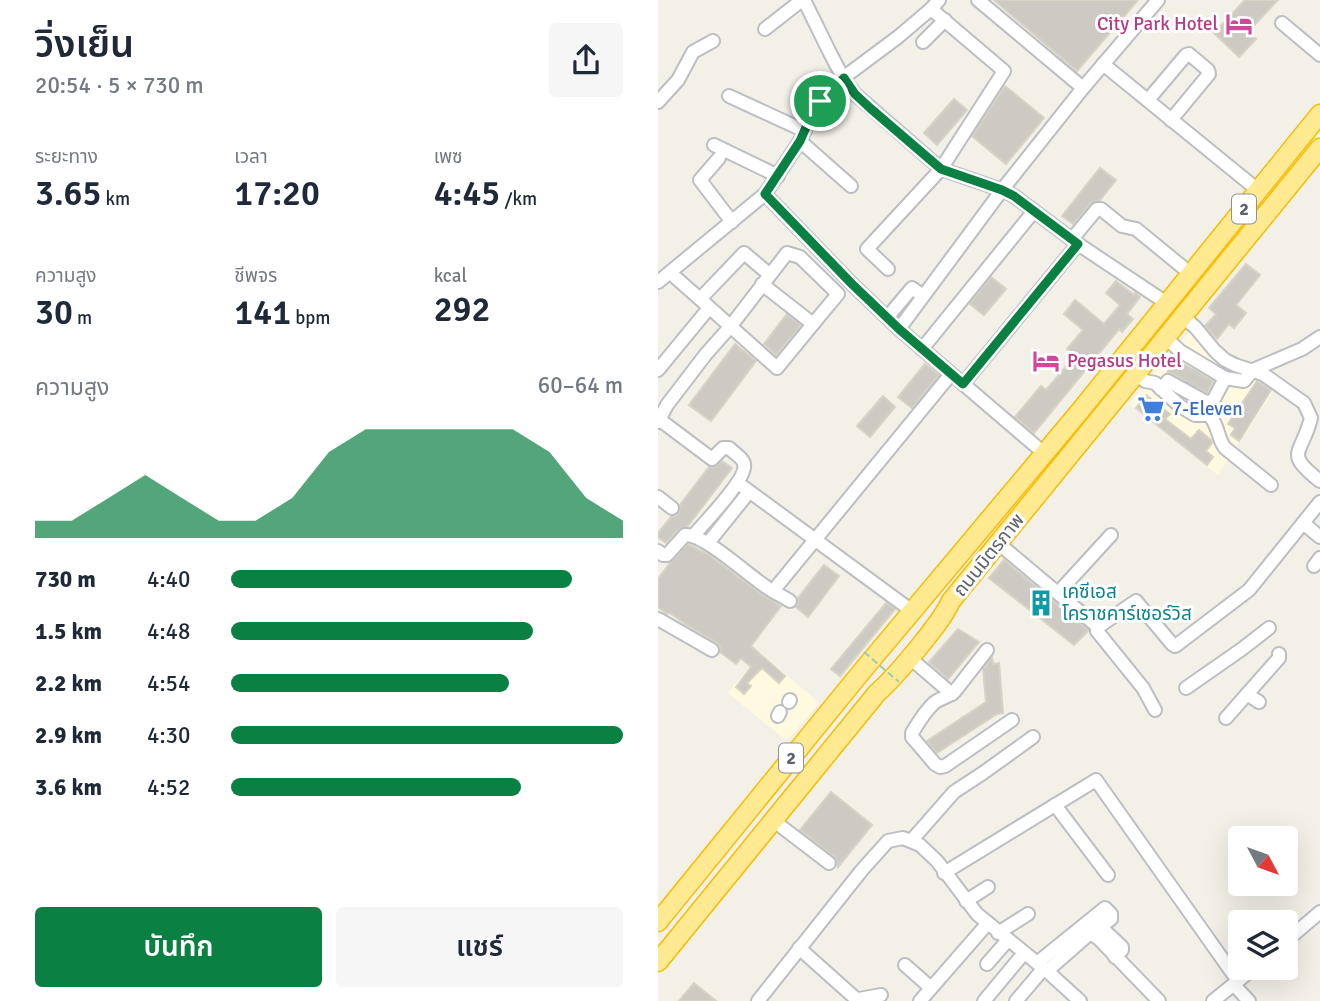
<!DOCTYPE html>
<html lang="th">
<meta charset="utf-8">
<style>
body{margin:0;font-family:Signika,"Noto Sans Thai",sans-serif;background:#f6f6f7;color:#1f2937;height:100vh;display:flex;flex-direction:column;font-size:26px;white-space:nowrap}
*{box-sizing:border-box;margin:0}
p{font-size:23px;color:#747a83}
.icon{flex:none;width:38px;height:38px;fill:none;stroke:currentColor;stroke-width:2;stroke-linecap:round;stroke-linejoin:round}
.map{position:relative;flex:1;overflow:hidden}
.drawer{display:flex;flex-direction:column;background:#fff;width:658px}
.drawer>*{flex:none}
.needle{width:46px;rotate:131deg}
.buttons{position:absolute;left:570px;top:826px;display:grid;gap:14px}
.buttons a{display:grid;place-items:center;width:70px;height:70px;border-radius:7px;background:#fff;box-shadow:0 7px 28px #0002;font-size:35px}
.pin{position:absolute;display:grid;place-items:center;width:60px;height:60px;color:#fff;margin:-30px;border:4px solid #fff;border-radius:50%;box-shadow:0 2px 7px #0007}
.round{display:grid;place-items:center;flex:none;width:74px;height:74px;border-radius:7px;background:#f6f6f7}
.head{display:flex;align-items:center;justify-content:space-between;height:119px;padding:0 35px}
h1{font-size:38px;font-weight:600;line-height:52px}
.figures{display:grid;grid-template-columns:repeat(3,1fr);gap:10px;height:119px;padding:7px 35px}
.figures div{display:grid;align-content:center}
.figures b{font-size:35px;font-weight:600}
.figures small{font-size:19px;font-weight:400}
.figures p{font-size:19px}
.chart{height:196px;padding:14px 35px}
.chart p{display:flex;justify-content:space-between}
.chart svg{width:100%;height:126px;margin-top:7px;fill:#0b8043;opacity:.7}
.button{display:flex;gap:14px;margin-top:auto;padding:14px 35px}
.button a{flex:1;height:80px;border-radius:7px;background:#0b8043;color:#fff;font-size:28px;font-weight:600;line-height:80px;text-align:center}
.button a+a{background:#f6f6f7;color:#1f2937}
ul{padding:0 35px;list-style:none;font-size:23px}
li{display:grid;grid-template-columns:112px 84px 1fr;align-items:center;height:52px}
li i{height:18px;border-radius:9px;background:#0b8043}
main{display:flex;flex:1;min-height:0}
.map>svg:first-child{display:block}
.commercial{fill:#fffadf}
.building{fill:#cdcac4;stroke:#d7d3c4;stroke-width:2}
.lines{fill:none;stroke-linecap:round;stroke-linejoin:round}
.minor-tunnel{stroke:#cdccc8;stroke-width:12;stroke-dasharray:12 6;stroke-linecap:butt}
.minor-casing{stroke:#bbbec3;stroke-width:16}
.highway-casing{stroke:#f9bc00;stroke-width:21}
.minor{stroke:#fff;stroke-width:12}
.highway{stroke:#ffea91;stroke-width:18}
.path-bridge{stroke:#99cdac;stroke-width:2;stroke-dasharray:7 3.5;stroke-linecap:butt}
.route-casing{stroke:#fff;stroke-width:14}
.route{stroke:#0b8043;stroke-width:9}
.labels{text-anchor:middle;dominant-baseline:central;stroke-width:6;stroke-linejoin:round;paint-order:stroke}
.shield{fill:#fff;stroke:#8e9196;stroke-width:2}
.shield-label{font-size:18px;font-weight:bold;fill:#5e6269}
.hotel-label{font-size:19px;fill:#b23c85;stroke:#fff;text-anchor:end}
.shop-label{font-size:19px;fill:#366cbe;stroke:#fff;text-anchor:start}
.street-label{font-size:19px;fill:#5e6269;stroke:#fff}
.culture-label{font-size:19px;fill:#0d838f;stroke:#fff;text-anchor:start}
</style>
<main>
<section class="drawer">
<div class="head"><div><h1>วิ่งเย็น</h1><p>20:54 · 5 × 730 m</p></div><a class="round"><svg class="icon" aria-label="share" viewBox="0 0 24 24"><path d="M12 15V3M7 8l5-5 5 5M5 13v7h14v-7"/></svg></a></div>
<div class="figures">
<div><p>ระยะทาง</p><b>3.65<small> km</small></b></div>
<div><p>เวลา</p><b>17:20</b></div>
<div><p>เพซ</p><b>4:45<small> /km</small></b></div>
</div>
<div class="figures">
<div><p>ความสูง</p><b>30<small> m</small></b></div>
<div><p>ชีพจร</p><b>141<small> bpm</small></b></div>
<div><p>kcal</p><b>292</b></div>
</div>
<div class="chart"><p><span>ความสูง</span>60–64 m</p>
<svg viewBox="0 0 160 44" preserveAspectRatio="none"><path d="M0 44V38L10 38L20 30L30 22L40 30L50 38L60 38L70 30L80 14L90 6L100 6L110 6L120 6L130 6L140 14L150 30L160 38V44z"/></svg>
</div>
<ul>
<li><b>730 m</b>4:40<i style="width:87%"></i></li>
<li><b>1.5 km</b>4:48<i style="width:77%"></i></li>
<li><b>2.2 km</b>4:54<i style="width:71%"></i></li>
<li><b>2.9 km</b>4:30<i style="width:100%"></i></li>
<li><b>3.6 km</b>4:52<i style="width:74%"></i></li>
</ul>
<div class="button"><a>บันทึก</a><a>แชร์</a></div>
</section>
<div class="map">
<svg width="662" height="1001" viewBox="0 0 662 1001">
<rect width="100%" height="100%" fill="#f2f0e7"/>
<g class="commercial">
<path d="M533 330 587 370 617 389 560 475 471 404Z"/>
<path d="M103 653 161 703 129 741 70 693Z"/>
</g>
<g class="building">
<path d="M336 0H480L419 71Z"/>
<path d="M587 0H620L590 32 598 39 581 57 556 33Z"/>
<path d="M347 86 386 118 348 164 314 136Z"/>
<path d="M296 99 309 110 279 145 266 133Z"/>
<path d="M442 168 458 180 442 200 433 203 415 224 404 216Z"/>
<path d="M588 264 602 275 578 305 588 313 576 328 571 324 559 339 547 326 558 314 551 308Z"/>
<path d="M333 277 348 289 326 315 312 304Z"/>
<path d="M458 281 476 295 477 293 482 297 469 314 475 319 464 332 461 329 376 433 357 417 383 386 388 390 417 356 409 349 425 330 406 314 417 300 446 324 462 305 448 293Z"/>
<path d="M129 314 143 325 118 355 106 344Z"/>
<path d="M77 344 98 361 53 421 31 405Z"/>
<path d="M517 361H520L555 381 549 393 514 373H509Z"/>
<path d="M267 364 281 375 254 408 240 397Z"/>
<path d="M599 381 613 390 581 441 573 435 577 428 570 424Z"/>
<path d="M488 395 512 414 507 419 533 439 541 430 553 440 554 443 548 451 555 457 549 465 478 408Z"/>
<path d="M225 396 237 407 212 437 199 426Z"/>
<path d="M64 461 74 468 29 527 21 529 8 543 0 537V533L13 517 18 516 21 513 22 505 51 467H57Z"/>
<path d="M30 544 51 555 105 595 123 606 93 646 127 676 121 683 104 668 89 683 93 686 86 694 78 687 93 667 83 658 78 664 62 652V646L58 642 27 624 12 613 9 614 0 607V579L12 563Z"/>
<path d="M346 560 430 630V631L416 645 331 578Z"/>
<path d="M166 565 181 576 150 617 138 607 141 602 140 598Z"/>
<path d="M228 603 237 609 182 676 173 669Z"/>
<path d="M300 629 321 642 290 679 271 662Z"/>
<path d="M334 658 335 664 341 663 345 713 339 714 279 753 269 741 328 702 325 669Z"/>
<path d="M173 792 214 825 180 867 179 860 176 856 142 830Z"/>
<path d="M36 983 58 1001H21Z"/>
</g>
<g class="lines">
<path class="minor-tunnel" d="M529 391 539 371"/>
<g class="minor-casing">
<g id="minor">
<path d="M146 0 171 51 185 78 197 94 283 169 344 190 356 196 420 244 510 304"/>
<path d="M320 0 425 88"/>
<path d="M624 23 662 55"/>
<path d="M107 29 144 0"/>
<path d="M265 42 287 20"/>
<path d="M445 64 601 191"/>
<path d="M71 96 147 131"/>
<path d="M490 100 528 55 531 54 550 70 551 74 513 120"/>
<path d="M0 102 20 80 35 52 55 41"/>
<path d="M142 141 193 186"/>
<path d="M56 145 120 176"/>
<path d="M61 158 42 180 74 222"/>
<path d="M107 194 194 284 241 329 387 454"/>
<path d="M414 239 439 209H443L464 226 478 229 533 274"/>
<path d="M230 269 209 249 283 169 346 71 273 9"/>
<path d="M111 274 86 253 42 299 119 368 155 324"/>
<path d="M17 277 42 299"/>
<path d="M0 282 107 194 142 141 156 109 162 101 185 78 240 37 273 9 281 0"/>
<path d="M233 313 254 288 265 296"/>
<path d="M525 317 537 327 557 351 567 360 577 365 605 374 646 403 653 418C644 455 625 452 662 481"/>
<path d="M241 329 344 190 425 88 500 0"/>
<path d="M264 349 376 211"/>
<path d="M0 370 51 308"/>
<path d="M479 374 487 381 497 383 522 406 537 415H551L555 401 567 378 522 351 508 338"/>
<path d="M567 378 586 381 595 370 644 349 662 337"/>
<path d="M305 384 420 244"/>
<path d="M503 389 510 381 548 402 555 401"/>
<path d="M551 415C561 425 559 438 567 448L613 485"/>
<path d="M2 420 54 459 65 448H71C76 453 85 458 86 464 90 478 46 523 36 535"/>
<path d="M0 422 9 405 48 354 72 327 129 253 142 257 180 294 155 324 104 284"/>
<path d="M80 483 254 611"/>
<path d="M0 497 14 508"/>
<path d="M645 523 662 537"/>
<path d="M50 543 91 492"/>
<path d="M340 543 440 627 439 631 485 688 497 710"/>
<path d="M0 551 5 555H9L27 535C45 533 90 575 107 586 115 592 124 596 132 601"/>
<path d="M656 566 662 558"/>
<path d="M115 591 293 374"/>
<path d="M400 593 453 535"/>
<path d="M0 619 54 650"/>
<path d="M440 627 478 601 514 644 517 646 520 644 591 590 662 502"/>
<path d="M329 650 297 691C291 697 282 698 276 703 267 711 260 723 254 733V737L277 764 282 767 287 766 354 720"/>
<path d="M252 658 294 694"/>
<path d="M528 688 584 649 611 628"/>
<path d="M589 694 601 702"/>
<path d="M131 702 132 700"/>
<path d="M120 716 122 712"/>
<path d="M568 718 621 658V654"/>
<path d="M397 805 450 875"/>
<path d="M116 821 171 863"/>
<path d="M253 841 296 792 325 773 375 737"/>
<path d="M286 873 438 780 580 981"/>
<path d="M308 901 330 887"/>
<path d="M437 929 442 927 444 928 464 947V950L457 957"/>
<path d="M340 933 370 914"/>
<path d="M628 941 662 912"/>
<path d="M141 948 197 998 201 999 223 995"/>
<path d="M379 963 447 908 453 914V919L442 927"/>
<path d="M329 964 349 941"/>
<path d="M247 965 273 988"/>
<path d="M389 971 430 935 434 934 441 939 501 1001"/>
<path d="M576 985 591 1001"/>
<path d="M100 1001 204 870 230 841 245 838 262 845 279 861 319 914 389 971 422 1001"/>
<path d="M262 1001 330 923"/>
<path d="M326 1001 366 953"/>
<path d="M358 1001 386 968"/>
<path d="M555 1001 596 968"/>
</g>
</g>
<g class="highway-casing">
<g id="highway">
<path d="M0 922 200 676 422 411 662 114"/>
<path d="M0 962 219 693C235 679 248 663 261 647 273 632 285 618 293 601L662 148"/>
</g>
</g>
<use href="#minor" class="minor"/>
<use href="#highway" class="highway"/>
<path class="path-bridge" d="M206 652 241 682"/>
</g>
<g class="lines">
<g class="route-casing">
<path id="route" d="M186 78 197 94 212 108 283 169 344 190 356 196 420 244 305 384 241 329 194 284 107 194 142 141 156 109Z"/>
</g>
<use href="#route" class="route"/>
</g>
<defs>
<g id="hotel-bare" transform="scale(2.1)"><path d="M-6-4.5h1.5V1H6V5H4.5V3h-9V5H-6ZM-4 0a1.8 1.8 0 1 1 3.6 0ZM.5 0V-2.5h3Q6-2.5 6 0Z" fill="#d1479c" stroke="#fff" stroke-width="2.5" paint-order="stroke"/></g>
<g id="supermarket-bare" transform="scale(2.1)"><path d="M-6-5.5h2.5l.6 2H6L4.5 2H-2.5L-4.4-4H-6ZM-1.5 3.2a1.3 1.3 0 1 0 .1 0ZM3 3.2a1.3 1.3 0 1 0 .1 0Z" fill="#3f7fe0" stroke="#fff" stroke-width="2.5" paint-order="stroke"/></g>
<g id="building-bare" transform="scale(2.1)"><path d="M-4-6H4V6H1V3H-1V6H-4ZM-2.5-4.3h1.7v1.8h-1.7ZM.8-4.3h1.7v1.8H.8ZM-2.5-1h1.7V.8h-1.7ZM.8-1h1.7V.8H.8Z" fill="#0f9aa8" stroke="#fff" stroke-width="2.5" paint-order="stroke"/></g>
</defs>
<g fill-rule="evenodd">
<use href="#hotel-bare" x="581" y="24"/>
<use href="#hotel-bare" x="388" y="361"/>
<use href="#supermarket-bare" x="493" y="409"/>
<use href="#building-bare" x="383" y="603"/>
</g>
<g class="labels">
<g class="shield">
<rect x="574" y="194.5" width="24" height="29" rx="5"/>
<rect x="121" y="743.5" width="24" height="29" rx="5"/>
</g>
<g class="shield-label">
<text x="586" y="209">2</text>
<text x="133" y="758">2</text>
</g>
<g class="hotel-label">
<text x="560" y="24">City Park Hotel</text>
<text x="409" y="361" text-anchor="start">Pegasus Hotel</text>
</g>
<g class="shop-label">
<text x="514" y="409">7-Eleven</text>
</g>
<g class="street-label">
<text transform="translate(331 555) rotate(-51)">ถนนมิตรภาพ</text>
</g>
<g class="culture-label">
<text x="404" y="592">เคซีเอส<tspan x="404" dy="22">โคราชคาร์เซอร์วิส</tspan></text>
</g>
</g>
</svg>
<div class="buttons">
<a><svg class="needle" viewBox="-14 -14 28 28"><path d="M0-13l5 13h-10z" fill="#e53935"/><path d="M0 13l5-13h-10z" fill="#747a83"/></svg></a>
<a><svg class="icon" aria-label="layers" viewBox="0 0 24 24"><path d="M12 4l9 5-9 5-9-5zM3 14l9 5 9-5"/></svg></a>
</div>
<div class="pin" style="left:162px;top:101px;background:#1e9e55"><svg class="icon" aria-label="arrive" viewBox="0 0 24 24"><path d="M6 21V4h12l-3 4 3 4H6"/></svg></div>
</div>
</main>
